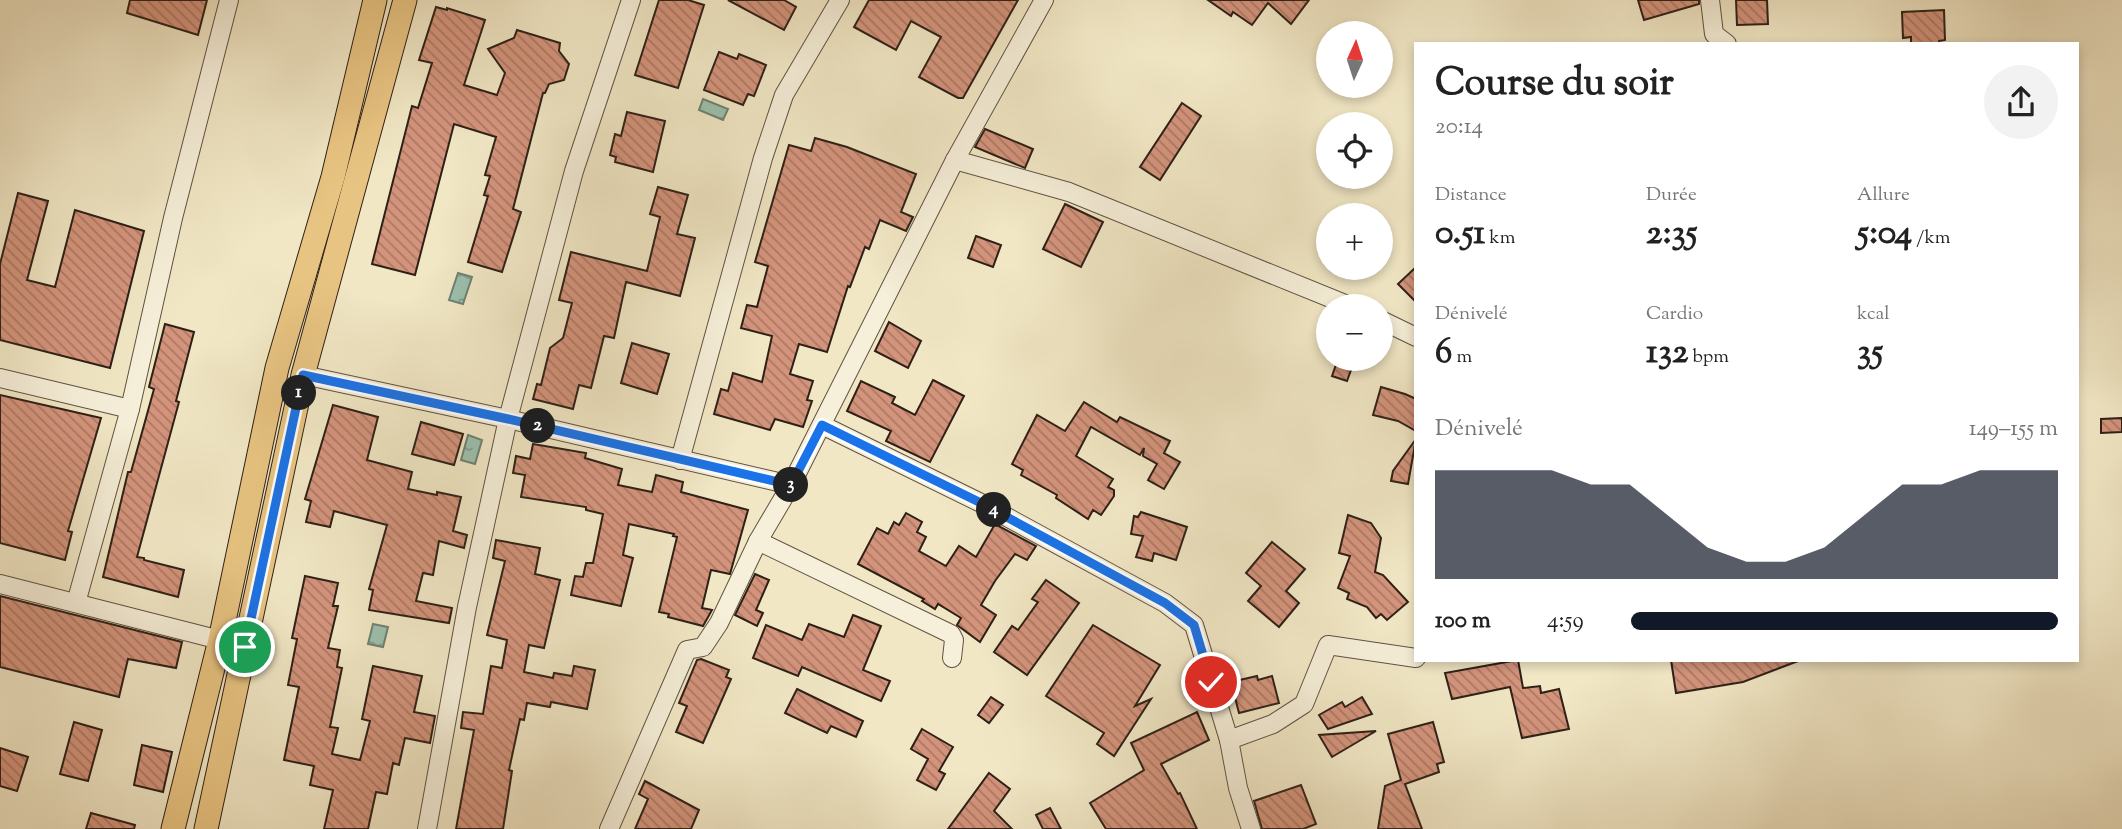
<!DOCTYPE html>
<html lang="fr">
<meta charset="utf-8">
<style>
body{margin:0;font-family:"Sorts Mill Goudy",serif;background:#f2f2f2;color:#222;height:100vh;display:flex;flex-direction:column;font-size:26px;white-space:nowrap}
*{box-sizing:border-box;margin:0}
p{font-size:23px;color:#767676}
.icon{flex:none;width:38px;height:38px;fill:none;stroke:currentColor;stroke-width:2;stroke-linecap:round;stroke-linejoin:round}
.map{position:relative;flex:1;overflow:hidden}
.side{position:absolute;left:1414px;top:42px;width:665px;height:620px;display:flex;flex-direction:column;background:#fff;border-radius:0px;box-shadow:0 4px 10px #0003}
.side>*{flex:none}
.needle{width:46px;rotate:3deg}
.buttons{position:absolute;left:1316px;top:21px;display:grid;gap:14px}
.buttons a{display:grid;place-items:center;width:77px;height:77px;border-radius:50%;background:#fff;box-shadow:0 4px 10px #0003;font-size:35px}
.pin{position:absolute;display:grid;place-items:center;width:60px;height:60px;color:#fff;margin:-30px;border:4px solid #fff;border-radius:50%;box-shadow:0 2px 7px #0007}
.km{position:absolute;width:35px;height:35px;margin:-18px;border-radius:50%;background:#222;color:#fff;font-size:19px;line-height:35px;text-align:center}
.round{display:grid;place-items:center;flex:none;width:74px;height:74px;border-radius:37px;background:#f2f2f2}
.head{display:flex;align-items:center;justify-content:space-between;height:119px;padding:0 21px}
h1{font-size:38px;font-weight:700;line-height:52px}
.metrics{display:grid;grid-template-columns:repeat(3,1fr);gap:10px;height:119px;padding:7px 21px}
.metrics div{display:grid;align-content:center}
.metrics b{font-size:35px;font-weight:700}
.metrics small{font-size:19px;font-weight:400}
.metrics p{font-size:19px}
.chart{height:196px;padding:14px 21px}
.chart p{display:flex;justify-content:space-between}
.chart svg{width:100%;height:126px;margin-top:7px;fill:#111827;opacity:.7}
ul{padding:0 21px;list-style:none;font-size:23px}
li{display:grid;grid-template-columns:112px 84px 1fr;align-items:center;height:52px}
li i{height:18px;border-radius:9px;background:#111827}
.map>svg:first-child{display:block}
.water{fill:url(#water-ripples);stroke:#6f8172;stroke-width:2}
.building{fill:url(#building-back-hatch);stroke:#2e2017;stroke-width:2}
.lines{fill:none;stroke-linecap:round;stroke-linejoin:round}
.minor-casing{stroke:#5f5242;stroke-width:20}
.major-casing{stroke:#2e2017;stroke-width:25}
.minor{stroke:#f6efd9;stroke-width:18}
.major{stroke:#e8c482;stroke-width:23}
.route-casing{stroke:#fff;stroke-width:14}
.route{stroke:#1a73e8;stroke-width:9}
</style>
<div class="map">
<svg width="2122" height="829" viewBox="0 0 2122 829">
<defs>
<pattern id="water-ripples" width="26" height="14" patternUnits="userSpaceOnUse" patternTransform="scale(1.75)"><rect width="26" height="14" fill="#9bc1af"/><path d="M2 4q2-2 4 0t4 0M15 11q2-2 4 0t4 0" fill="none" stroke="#7f9c8d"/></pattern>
<pattern id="building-back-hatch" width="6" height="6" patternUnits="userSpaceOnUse" patternTransform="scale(1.75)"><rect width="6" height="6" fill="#d4947c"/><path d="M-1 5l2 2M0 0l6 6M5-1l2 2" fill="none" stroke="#ac7865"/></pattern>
</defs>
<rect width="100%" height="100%" fill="#f1e7c5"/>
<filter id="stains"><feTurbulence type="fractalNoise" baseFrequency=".00286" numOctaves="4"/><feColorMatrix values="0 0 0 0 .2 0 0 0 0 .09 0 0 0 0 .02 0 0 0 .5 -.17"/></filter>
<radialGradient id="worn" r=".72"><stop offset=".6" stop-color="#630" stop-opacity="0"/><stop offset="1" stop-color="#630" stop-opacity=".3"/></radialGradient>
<g class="water">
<path d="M703 99 728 109 723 120 699 110Z"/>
<path d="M458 273 472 277 463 304 449 300Z"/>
<path d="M468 435 482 440 475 464 461 460Z"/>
<path d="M373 624 388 627 383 647 368 644Z"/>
</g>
<g class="building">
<path d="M130 0H207L198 35 127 13Z"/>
<path d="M659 0H688L704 5 678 88 635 75Z"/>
<path d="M728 0H784L796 7 784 30Z"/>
<path d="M869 0H1018L963 98H958L919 77 941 37 911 21 896 50 854 27Z"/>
<path d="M1208 0H1309L1291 24 1268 3 1252 25 1233 12 1231 16Z"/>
<path d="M1638 0H1699V4L1644 20Z"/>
<path d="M1736 0H1767L1768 24 1737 25Z"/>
<path d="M436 7 447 10V8L485 20 464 85 497 95 505 73 488 49 514 38 517 30 560 43 559 51 569 64 564 80 549 84 545 93H543L513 209 521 212 502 272 468 262 488 196 484 195 490 176 485 175 496 137 454 124 415 275 372 264 412 106 418 108 432 63 419 60Z"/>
<path d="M1944 10 1945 40 1939 41V44H1911V37L1903 38 1902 12Z"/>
<path d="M719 52 737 59 739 54 766 65 754 96 748 94 743 105 704 90Z"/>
<path d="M1182 103 1201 116 1160 180 1140 167Z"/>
<path d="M627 112 665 121 653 172 615 162 616 157 610 155 615 134 621 136Z"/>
<path d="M985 129 1033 149 1025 168 975 147Z"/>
<path d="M815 138 847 147 916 174 901 212 913 217 906 231 880 220 869 249 865 247 850 287 848 286 827 352 799 344 790 374 813 381 807 400 812 401 803 427 775 419 770 430 714 414 721 389 728 391 733 373 762 382 772 336 741 328 747 305 757 307 768 266 755 262 789 145 811 151Z"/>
<path d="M658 187 688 195 677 234 695 238 680 296 626 282 614 338 604 336 591 388 579 385 573 409 533 399 537 384 541 385 550 348 563 338 572 303 559 300 571 252 647 271 660 217 650 214Z"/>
<path d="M18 193 48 201 27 280 55 287 75 210 144 231 110 368 0 340V264Z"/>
<path d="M1065 204 1103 222 1081 267 1043 249Z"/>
<path d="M976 236 1001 245 993 267 968 258Z"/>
<path d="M1416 267V302L1398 284Z"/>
<path d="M889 322 921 341 908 368 875 351Z"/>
<path d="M165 324 194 332 176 401 179 402 137 557 144 558V560L184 570 178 597 103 577 128 472H131L154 389 149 387Z"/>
<path d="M632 343 669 354 657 394 621 383Z"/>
<path d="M1338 359H1355L1347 381 1332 376Z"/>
<path d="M933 380 964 396 930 462 886 441 891 431 847 411 861 381 895 397 892 403 915 415Z"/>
<path d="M1381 387 1405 394 1416 399V431L1398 421 1373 415Z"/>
<path d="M0 395 101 418 68 531 72 532 65 560 0 543Z"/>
<path d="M1084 402 1117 422 1120 417 1170 441 1164 453 1180 462 1164 489 1148 480 1157 464 1143 456 1144 448 1140 455 1091 427 1076 456 1113 479 1108 487 1114 490V496L1101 515 1093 510 1088 519 1056 498 1057 495 1021 475 1023 470 1012 464 1037 415 1065 431Z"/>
<path d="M333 405 378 417 367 460 412 472 408 489 437 495V492L461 497 453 531 467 535 464 548 439 541 433 575 423 573 416 601 452 608 449 623 369 610 373 590 369 589 387 525 334 511 330 527 306 522 311 501 305 499Z"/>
<path d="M2122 418V432L2101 433V419Z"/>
<path d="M421 422 463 434 454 465 412 454Z"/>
<path d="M1416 439 1408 484 1391 481 1393 471Z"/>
<path d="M533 444 586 453 585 458 622 469 618 485 652 492 656 475 683 482 681 492 748 510 730 574 711 570 702 608 712 610 703 626 668 617 669 614 659 612 677 537 673 536 674 534 629 524 623 555 633 558 621 606 571 595 575 576 583 577 586 563H593L603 514 586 510V507L521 497 525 475 513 473 516 456 530 459Z"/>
<path d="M1141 512 1187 527 1176 560 1154 553 1152 561 1136 557 1143 536 1131 534 1134 516 1138 517Z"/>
<path d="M906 513 922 522 917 532 926 537 919 551 946 566 959 546 976 557 995 524 1036 546 1027 560 1015 554 995 581 981 605 996 615 980 642 957 625 961 618 938 604 935 609 922 601 924 599 858 564 877 528 888 534 894 522 899 525Z"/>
<path d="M1348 515 1371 523 1381 538 1375 572 1383 575 1408 602 1387 620 1381 614 1376 618 1367 607 1347 599 1349 593 1338 588 1350 556 1339 553Z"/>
<path d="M496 540 540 548 535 574 560 580 544 648 529 645 524 672 553 678 554 673 572 676 574 666 595 670 587 709 551 702 550 707 527 703 524 720 520 719 509 770 512 771 503 829H456L474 730 461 728 463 712 483 714 491 666 502 668 507 640 487 635 505 561 493 558Z"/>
<path d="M1272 542 1305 569 1286 591 1299 603 1279 627 1248 601 1261 586 1246 573Z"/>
<path d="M755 574 769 580 756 610 763 613 757 626 735 615Z"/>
<path d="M305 576 338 583 333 606H338L328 648 340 650 337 667 342 668 330 727 338 728 332 754 360 760 370 721 362 719 373 666 422 676 414 712 435 716 430 743 405 738 399 765 393 763 387 794 376 792 368 829H324L333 790 310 785 314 766 284 760 299 687 288 685 297 639 292 638Z"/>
<path d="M1046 580 1079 603 1027 675 994 652 1012 626 1018 630 1038 602 1032 599Z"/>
<path d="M0 596 182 642 176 668 128 659 119 697 0 667Z"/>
<path d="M853 615 881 626 863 670 890 681 881 701 802 667 798 676 753 658 766 625 802 640 809 624 844 637Z"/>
<path d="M1093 625 1160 665 1135 706 1151 699 1114 756 1097 744 1104 733 1046 696Z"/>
<path d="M701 659 729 670 726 677 731 679 703 743 676 732 687 706 679 703 697 660Z"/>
<path d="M1518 660 1523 688 1540 686 1541 693 1559 689 1569 729 1522 738 1510 687 1452 699 1445 673Z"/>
<path d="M1671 660H1797L1798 661 1743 682 1676 693Z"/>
<path d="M1257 676 1258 680 1272 676 1279 703 1239 713 1231 682Z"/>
<path d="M797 689 863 721 856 737 831 726 827 733 785 713Z"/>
<path d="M991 697 1003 705 989 723 978 715Z"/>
<path d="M1362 697 1372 714 1328 729 1319 715 1342 702 1345 707Z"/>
<path d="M1197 712 1209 740 1161 764 1178 794 1180 793 1197 829H1106L1090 803 1144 770 1131 743Z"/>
<path d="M74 722 102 730 88 781 60 774Z"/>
<path d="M1433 722 1444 762 1437 764 1439 772 1405 784 1422 829H1378L1385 786 1401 780 1388 734Z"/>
<path d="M922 729 953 747 939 771 945 774 936 790 917 780 928 759 911 749Z"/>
<path d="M1376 731 1332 757 1319 735Z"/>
<path d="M142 745 172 752 163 792 134 785Z"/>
<path d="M0 748 28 757 17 791 0 786Z"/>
<path d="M989 773 1010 789 994 811 1012 829H948Z"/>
<path d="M645 781 699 810 691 829H635L648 799 639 794Z"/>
<path d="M1301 785 1316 824 1303 829H1262L1254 801Z"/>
<path d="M1050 808 1061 829H1043L1036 815Z"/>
<path d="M91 813 135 825 134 829H86Z"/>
</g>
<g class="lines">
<g class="minor-casing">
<g id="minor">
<path d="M1710 0 1714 34 1727 44"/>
<path d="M955 160 1069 192 1350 306"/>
<path d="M1381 320 1416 337"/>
<path d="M303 375 508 419 791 485"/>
<path d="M0 378 130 409"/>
<path d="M822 425 981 503 1165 603 1194 625 1229 740 1238 788 1251 829"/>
<path d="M680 460 763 158 784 95 840 0"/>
<path d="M758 541 951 634 954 640 952 658"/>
<path d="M0 584 220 640"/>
<path d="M76 603 130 409 173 218 229 0"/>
<path d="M1229 740 1273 724 1304 704 1328 645 1416 658"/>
<path d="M427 829 467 607 508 419 574 171 631 0"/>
<path d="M609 829 687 650 703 647 719 623 758 541 791 485 955 160 1044 0"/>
</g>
</g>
<g class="major-casing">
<g id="major">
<path d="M173 829 220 640 277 368 333 177 375 0"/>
<path d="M206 829 303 375 405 0"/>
</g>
</g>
<use href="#minor" class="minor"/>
<use href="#major" class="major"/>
</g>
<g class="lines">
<g class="route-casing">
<path id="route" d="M245 647 303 375 508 419 791 485 822 425 981 503 1165 603 1194 625 1211 682"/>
</g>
<use href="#route" class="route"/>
</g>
<rect width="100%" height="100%" filter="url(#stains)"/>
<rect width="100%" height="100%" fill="url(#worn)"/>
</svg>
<div class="buttons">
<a><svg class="needle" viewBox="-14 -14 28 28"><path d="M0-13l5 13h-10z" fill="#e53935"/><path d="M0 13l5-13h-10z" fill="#767676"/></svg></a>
<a><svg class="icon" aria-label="locate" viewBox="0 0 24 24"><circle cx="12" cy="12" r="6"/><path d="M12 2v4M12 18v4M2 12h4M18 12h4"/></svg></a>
<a>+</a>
<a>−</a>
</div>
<div class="pin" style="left:245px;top:647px;background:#1e9e55"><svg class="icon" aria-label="arrive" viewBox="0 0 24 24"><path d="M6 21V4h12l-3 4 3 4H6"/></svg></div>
<div class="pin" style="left:1211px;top:682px;background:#d93025"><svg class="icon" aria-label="check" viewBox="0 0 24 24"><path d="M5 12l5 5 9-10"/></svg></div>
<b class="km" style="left:299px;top:393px">1</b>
<b class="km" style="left:538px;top:426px">2</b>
<b class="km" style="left:791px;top:485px">3</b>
<b class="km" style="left:994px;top:510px">4</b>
<section class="side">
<div class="head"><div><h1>Course du soir</h1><p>20:14</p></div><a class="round"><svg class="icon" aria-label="share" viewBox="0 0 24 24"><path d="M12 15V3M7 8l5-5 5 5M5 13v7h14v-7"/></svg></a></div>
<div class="metrics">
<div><p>Distance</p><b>0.51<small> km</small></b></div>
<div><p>Durée</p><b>2:35</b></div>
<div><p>Allure</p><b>5:04<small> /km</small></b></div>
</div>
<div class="metrics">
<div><p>Dénivelé</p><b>6<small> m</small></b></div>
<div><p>Cardio</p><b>132<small> bpm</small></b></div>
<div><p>kcal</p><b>35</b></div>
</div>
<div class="chart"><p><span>Dénivelé</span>149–155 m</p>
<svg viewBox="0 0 160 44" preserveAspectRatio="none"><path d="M0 44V6L10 6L20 6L30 6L40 11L50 11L60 22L70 33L80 38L90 38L100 33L110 22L120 11L130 11L140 6L150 6L160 6V44z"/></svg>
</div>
<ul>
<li><b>100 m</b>4:59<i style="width:100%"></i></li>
</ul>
</section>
</div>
